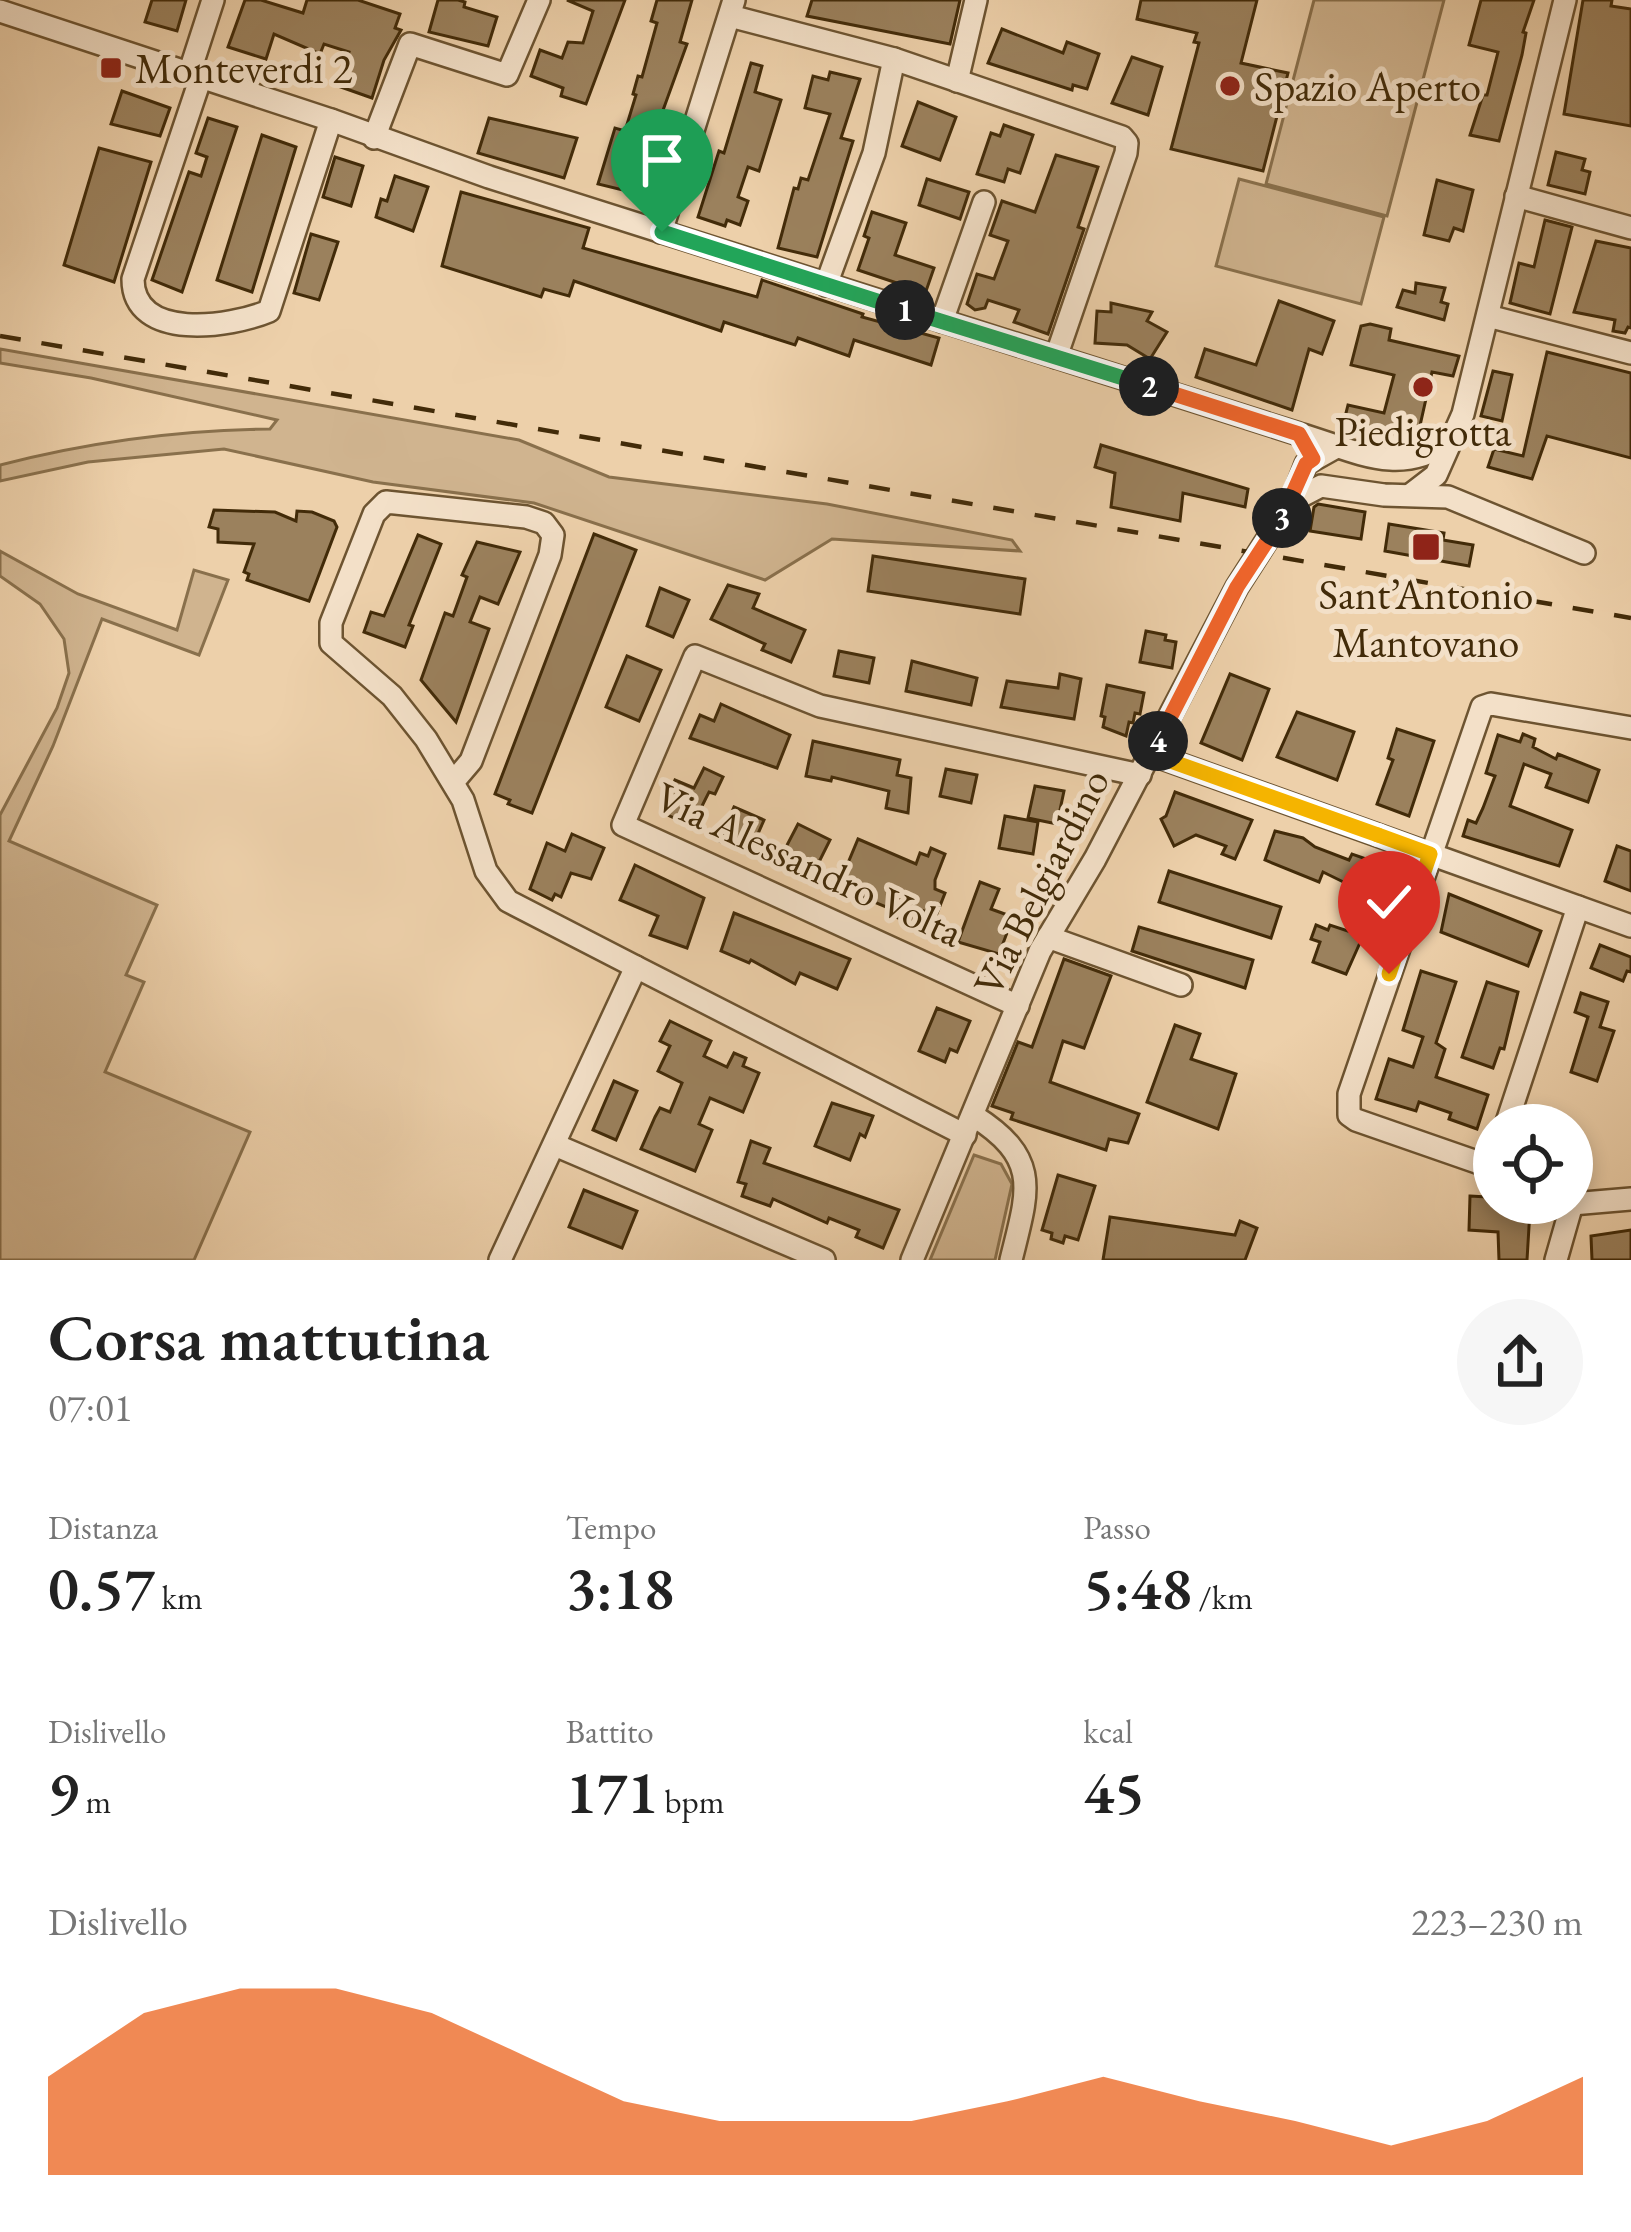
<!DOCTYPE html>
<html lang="it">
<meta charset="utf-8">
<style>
body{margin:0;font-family:"EB Garamond",serif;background:#f6f6f6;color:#222;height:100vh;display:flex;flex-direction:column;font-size:45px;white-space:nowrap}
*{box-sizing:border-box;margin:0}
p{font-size:39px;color:#767676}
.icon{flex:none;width:66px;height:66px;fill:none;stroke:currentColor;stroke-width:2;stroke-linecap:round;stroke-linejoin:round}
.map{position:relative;height:1260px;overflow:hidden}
.side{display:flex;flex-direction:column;background:#fff;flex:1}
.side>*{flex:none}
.tools{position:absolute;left:1473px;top:1104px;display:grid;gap:24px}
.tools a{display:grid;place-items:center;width:120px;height:120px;border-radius:50%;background:#fff;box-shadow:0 6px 18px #0003;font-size:60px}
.pin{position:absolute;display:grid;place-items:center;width:102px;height:102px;color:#fff;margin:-123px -51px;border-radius:50% 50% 50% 0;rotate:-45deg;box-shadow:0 0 12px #0007}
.pin .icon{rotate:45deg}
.km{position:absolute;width:60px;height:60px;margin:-30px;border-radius:50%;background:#222;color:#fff;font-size:33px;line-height:60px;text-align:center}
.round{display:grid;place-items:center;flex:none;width:126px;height:126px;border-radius:63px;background:#f6f6f6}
.overview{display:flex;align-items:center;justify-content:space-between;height:204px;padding:0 48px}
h1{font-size:66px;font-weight:600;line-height:90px}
.figures{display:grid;grid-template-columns:repeat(3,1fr);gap:18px;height:204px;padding:12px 48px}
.figures div{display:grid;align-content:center}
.figures b{font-size:60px;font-weight:600}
.figures small{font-size:33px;font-weight:400}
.figures p{font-size:33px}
.chart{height:336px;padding:24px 48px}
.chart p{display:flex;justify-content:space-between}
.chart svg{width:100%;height:216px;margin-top:12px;fill:#ea580c;opacity:.7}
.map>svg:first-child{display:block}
.green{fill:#d0b48f;stroke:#89704c;stroke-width:3}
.building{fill:#9b815d;stroke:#422b09;stroke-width:3}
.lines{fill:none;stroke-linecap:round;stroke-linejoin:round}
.minor-casing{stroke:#6d5431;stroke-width:26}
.minor{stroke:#f3e0c8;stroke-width:21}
.rail{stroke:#422b09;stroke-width:4.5;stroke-dasharray:21 21;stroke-linecap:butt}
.split-1-casing{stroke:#fff;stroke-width:24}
.split-2-casing{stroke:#fff;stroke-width:24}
.split-3-casing{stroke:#fff;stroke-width:24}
.split-4-casing{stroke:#fff;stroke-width:24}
.split-5-casing{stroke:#fff;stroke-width:24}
.split-6-casing{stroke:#fff;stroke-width:24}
.split-1{stroke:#22a559;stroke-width:15}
.split-2{stroke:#22a559;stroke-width:15}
.split-3{stroke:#f0652b;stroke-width:15}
.split-4{stroke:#f0652b;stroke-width:15}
.split-5{stroke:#f5b400;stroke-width:15}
.split-6{stroke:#f5b400;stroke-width:15}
.poi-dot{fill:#8f2418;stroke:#f3e0c8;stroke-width:4.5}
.labels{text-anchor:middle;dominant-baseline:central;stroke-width:10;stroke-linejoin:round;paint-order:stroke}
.poi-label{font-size:42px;fill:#422b09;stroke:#f3e0c8;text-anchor:start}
.street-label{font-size:42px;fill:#422b09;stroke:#f3e0c8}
</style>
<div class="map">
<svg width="1631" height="1260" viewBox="0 0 1631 1260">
<rect width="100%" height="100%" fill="#edd0aa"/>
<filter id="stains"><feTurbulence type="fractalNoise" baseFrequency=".00167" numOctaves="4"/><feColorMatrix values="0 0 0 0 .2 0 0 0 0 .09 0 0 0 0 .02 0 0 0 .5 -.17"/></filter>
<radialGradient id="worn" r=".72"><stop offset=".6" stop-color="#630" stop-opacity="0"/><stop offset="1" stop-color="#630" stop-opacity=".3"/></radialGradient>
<g class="green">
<path d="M1314 0H1444L1387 216 1266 184Z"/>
<path d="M1239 179 1384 217 1361 304 1216 266Z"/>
<path d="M0 349 519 440 609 477 827 504 1012 540 1020 551 832 539 765 580 534 503 373 482 224 449 88 462 0 481V465C89 442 177 430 270 429L277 420 91 378 0 363Z"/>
<path d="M0 551 78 594 177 630 194 570 228 580 199 655 102 619 53 746 9 841 157 905 126 975 144 982 105 1072 250 1132 194 1260H0V815L57 708 69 673 64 639 40 604 0 576Z"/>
<path d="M974 1155 1001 1164 1012 1184 995 1260H930Z"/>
</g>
<g class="building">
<path d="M152 0H186L177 31 145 22Z"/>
<path d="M245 0H261L303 13 307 0H358L400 14 395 28 401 30 384 60 372 98 338 86 349 52 324 44 320 54 274 34 266 59 228 47Z"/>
<path d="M438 0H458L465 2 464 7 497 17 488 46 429 32Z"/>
<path d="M567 0H625L586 104 561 96 563 88 531 76 540 50 562 58 568 42 583 43 593 11Z"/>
<path d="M657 0H692L680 42 687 44 662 113 658 112 655 121 652 120 631 192 598 184 615 128 625 131 636 95 633 94 638 76 642 77 657 23 651 21Z"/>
<path d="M812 0H960L950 44 807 16Z"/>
<path d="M1141 0H1257L1241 63 1288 73 1263 171 1171 149 1199 43 1194 42 1197 33 1137 19Z"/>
<path d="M1481 0H1534L1523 32 1526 33 1522 55 1499 141 1470 135 1483 95H1487L1498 52 1469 45Z"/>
<path d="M1583 0H1612L1611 6 1631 9V126L1564 114Z"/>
<path d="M1002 29 1063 53 1067 42 1099 54 1087 89 1073 85 1072 90 988 63Z"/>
<path d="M1132 57 1162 67 1148 115 1112 103Z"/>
<path d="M751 63 762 66 755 92 781 100 759 171 748 167 738 197 748 201 740 225 727 220 725 226 698 217 719 151 724 153Z"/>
<path d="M830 72 860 79 841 138 853 141 817 257 778 248 794 188 798 189 801 178 808 180 830 114 805 108 813 76 828 80Z"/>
<path d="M122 91 170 108 160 136 111 124Z"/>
<path d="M918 102 956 117 940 160 902 146Z"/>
<path d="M208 118 237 127 182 292 152 280 189 172 201 176 207 157 196 153Z"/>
<path d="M489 118 577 138 564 178 478 153Z"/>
<path d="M1004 125 1033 135 1020 173 1008 169 1004 182 977 174 991 133 1000 136Z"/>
<path d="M262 135 296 147 252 292 217 280Z"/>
<path d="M99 148 151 162 114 282 64 265Z"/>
<path d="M1556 152 1585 159 1582 170 1590 172 1585 194 1548 185Z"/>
<path d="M1056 155 1098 167 1078 227 1084 229 1048 334 1014 322 1019 310 988 300 985 308 975 310 967 304 977 274 994 279 1008 241 990 235 1002 201 1035 212Z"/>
<path d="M335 157 363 166 351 206 323 197Z"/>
<path d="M395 176 428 187 413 231 376 217 381 199 387 201Z"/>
<path d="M927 179 969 192 960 219 919 205Z"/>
<path d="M1437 180 1473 190 1463 231 1454 228 1449 241 1424 235Z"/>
<path d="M461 192 589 228 583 248 757 297 762 280 863 314 862 317 939 338 931 365 854 340 849 356 798 338 795 345 724 322 721 331 574 281 569 296 544 289 541 297 442 266Z"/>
<path d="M872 212 906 223 895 255 934 268 925 294 896 287 897 283 858 270 869 238 864 236Z"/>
<path d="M1545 220 1572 227 1550 314 1510 303 1519 263 1534 267Z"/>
<path d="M311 234 338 242 319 300 294 293Z"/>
<path d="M1596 241 1631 248V328L1628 327 1625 333 1613 331 1615 320 1574 312Z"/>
<path d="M1416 283 1445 288 1441 302 1448 304 1444 320 1397 307 1403 290 1415 293Z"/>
<path d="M1279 301 1334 321 1322 354 1309 349 1292 410 1196 377 1205 349 1256 365Z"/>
<path d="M1111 303 1152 312 1147 321 1167 332 1150 359 1127 345 1095 343 1097 311 1111 312Z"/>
<path d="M1370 324 1391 329 1389 340 1459 356 1453 376 1432 372 1417 439 1386 432 1384 439 1342 429 1348 405 1384 413 1394 375 1351 365 1361 326Z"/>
<path d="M1547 352 1631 373V458L1547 436 1532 479 1488 467 1494 449 1523 456Z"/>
<path d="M1493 371 1512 375 1502 421 1481 416Z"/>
<path d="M1101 445 1248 489 1245 507 1183 493 1180 521 1111 507 1115 473 1095 467Z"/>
<path d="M1318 504 1365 512 1361 539 1310 531 1314 507Z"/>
<path d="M214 510 275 512 296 521 297 511 312 512 334 521 337 527 309 601 247 580 249 574 244 572 254 544 218 542V529L209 527Z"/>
<path d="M1389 524 1444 533 1443 540 1473 545 1469 566 1385 551Z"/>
<path d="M594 534 636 550 532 813 508 804 510 800 495 794Z"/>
<path d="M418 535 441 544 409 625 413 626 405 647 364 632 371 612 384 616Z"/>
<path d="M477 542 520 552 498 604 480 597 470 622 489 629 456 722 421 680 445 613 453 616 467 577 462 575Z"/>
<path d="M873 556 1025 579 1020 614 868 591Z"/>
<path d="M728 585 759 594 753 608 805 630 791 662 762 650 765 644 711 619Z"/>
<path d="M660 588 689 600 673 637 647 626Z"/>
<path d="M1146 631 1166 635 1165 640 1176 642 1172 668 1140 662Z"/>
<path d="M839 651 874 658 869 683 834 676Z"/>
<path d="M627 656 661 670 639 721 606 707Z"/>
<path d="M912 661 977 678 971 705 906 691Z"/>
<path d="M1060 674 1081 679 1074 719 1001 707 1007 681 1058 688Z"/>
<path d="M1230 674 1269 689 1242 760 1201 743Z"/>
<path d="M1107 685 1144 693 1140 714 1135 713 1133 723 1129 722 1126 736 1103 727 1105 717 1101 716Z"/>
<path d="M721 704 790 735 777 768 690 738 700 715 714 721Z"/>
<path d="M1297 712 1354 732 1337 780 1277 757Z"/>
<path d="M1397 729 1434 741 1409 816 1377 804 1393 760 1388 758Z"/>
<path d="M1523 734 1535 739 1533 747 1556 759 1558 754 1599 770 1588 802 1546 787 1551 774 1524 764 1510 806 1572 830 1559 866 1463 836 1468 820 1476 823 1483 808 1495 776 1486 773 1498 735 1520 742Z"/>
<path d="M813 741 900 760 897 775 911 778 908 813 886 808 889 791 832 777 831 781 806 776Z"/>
<path d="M704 768 723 777 715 794 709 792 692 826 661 812 675 780 694 788Z"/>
<path d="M946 769 977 775 971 803 940 796Z"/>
<path d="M1035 786 1064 791 1057 824 1028 818Z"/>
<path d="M1175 792 1252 820 1235 859 1222 854 1226 846 1196 835 1174 846 1161 819 1166 816Z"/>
<path d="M734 807 764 820 749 854 719 841Z"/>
<path d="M1005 816 1038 822 1033 854 999 848Z"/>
<path d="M798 824 830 840 814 872 788 859 791 853 785 849Z"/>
<path d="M1275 831 1303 838 1315 847 1349 860 1352 854 1392 868 1380 900 1323 872 1319 882 1265 860Z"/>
<path d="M572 834 604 848 591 879 571 873 561 897 555 894 552 900 530 889 547 843 565 851Z"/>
<path d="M858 839 916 864 920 853 928 856 931 848 945 854 935 880V889L945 893 936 916 924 911 917 927 894 916 896 911 838 887Z"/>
<path d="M1617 846 1631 851V891L1605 881Z"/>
<path d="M635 865 704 898 687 948 650 935 658 916 620 900Z"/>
<path d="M1169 871 1281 907 1271 938 1159 902Z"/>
<path d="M980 882 999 889 991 909 1013 917 999 954 958 942Z"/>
<path d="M1449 894 1541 931 1528 966 1441 932Z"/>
<path d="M734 913 850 959 837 989 800 973 795 984 751 960 749 963 721 951Z"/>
<path d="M1316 925 1328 930 1330 925 1363 936 1346 974 1313 962 1320 942 1311 939Z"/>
<path d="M1139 927 1253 960 1245 988 1132 951Z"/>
<path d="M1600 945 1631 957V972L1627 971 1623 981 1591 968Z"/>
<path d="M1064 959 1111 976 1084 1048 1063 1041 1050 1082 1139 1114 1128 1143 1109 1139 1106 1150 1011 1119 1013 1113 992 1106 1018 1042 1032 1047Z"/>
<path d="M1421 971 1456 982 1436 1043 1445 1049 1436 1077 1488 1095 1477 1129 1449 1119 1451 1113 1419 1102 1416 1111 1376 1099 1389 1059 1413 1067 1423 1037 1403 1030Z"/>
<path d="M1487 982 1518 992 1504 1049 1500 1048 1493 1068 1462 1057Z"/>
<path d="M1581 993 1608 1002 1600 1027 1614 1031 1597 1081 1571 1072 1588 1017 1575 1012Z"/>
<path d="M937 1008 970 1021 957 1052 950 1049 945 1062 919 1051Z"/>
<path d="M670 1021 711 1041 704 1056 727 1067 734 1053 746 1058 743 1066 759 1073 743 1112 710 1098 699 1124 712 1130 695 1171 641 1149 655 1117 660 1108 670 1112 682 1083 658 1071 670 1046 660 1041Z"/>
<path d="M1175 1025 1200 1034 1191 1059 1236 1074 1218 1129 1147 1102Z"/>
<path d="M614 1081 637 1091 616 1140 593 1130Z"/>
<path d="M832 1103 873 1116 865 1137 860 1134 850 1160 815 1146Z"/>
<path d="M751 1141 770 1148 764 1163 899 1210 883 1248 856 1237 859 1230 829 1218 827 1223 773 1199 770 1206 742 1196 746 1184 738 1182Z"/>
<path d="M1058 1175 1095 1186 1078 1240 1065 1236 1063 1243 1051 1239 1052 1233 1042 1230Z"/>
<path d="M584 1190 637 1211 622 1248 569 1227Z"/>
<path d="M1470 1196 1487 1197 1494 1203 1515 1205V1209L1530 1210 1527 1260H1499L1498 1232 1469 1230Z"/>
<path d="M1110 1217 1235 1235 1240 1221 1257 1228 1245 1260H1103Z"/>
<path d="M1631 1230V1260H1592L1591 1236Z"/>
</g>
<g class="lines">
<g class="minor-casing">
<g id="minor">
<path d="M0 11 331 120 489 177 1299 434C1355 450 1398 478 1450 441"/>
<path d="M730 16 894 59 1122 137 1127 143 1126 153 1056 357"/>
<path d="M189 74 213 0"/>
<path d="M201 77 133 279C133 342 231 327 269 311L331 120"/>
<path d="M957 81 976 0"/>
<path d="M374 138 410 44 507 75 539 0"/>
<path d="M1516 196 1631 228"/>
<path d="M661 232 734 0"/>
<path d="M826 285 874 153 894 59"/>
<path d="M1488 316 1631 353"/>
<path d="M942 321 984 202"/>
<path d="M1410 495 1436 475 1463 414 1565 0"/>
<path d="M1292 501 1321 486 1384 495 1448 497 1584 553"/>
<path d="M1151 754 1631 926"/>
<path d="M454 781 471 761 550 555 553 535 544 523 526 517 386 502 374 514 331 623V643L392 696 426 739 463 800 486 871 508 901 636 967"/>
<path d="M1048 937 1181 985"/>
<path d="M1018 1006 623 825 695 656 820 706 1140 775"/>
<path d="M974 1116C1042 1159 1028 1191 1011 1260"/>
<path d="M1506 1125 1578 907"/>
<path d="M555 1145 824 1260"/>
<path d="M1494 1168 1356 1120 1349 1115V1094L1482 707 1491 704 1631 728"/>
<path d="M1572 1204 1631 1199"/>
<path d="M500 1260 636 967 965 1135"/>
<path d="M912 1260 1040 951 1095 859 1237 587 1292 501 1306 464 1340 445"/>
<path d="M1556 1260 1572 1204"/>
</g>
</g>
<use href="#minor" class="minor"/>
<path class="rail" d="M0 336 1631 618"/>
</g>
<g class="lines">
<g class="split-1-casing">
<path id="split-1" d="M662 232 905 310"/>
</g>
<g class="split-2-casing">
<path id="split-2" d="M905 310 1149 386"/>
</g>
<g class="split-3-casing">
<path id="split-3" d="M1149 386 1299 434 1313 459 1306 464 1282 518"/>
</g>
<g class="split-4-casing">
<path id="split-4" d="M1158 741 1237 587 1282 518"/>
</g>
<g class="split-5-casing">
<path id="split-5" d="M1158 741 1151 754 1378 835"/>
</g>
<g class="split-6-casing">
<path id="split-6" d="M1378 835 1430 854 1389 974"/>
</g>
<use href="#split-1" class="split-1"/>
<use href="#split-2" class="split-2"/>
<use href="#split-3" class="split-3"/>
<use href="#split-4" class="split-4"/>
<use href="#split-5" class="split-5"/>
<use href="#split-6" class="split-6"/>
</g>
<g class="poi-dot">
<rect x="99" y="56" width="24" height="24" rx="6"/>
<circle cx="1230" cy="86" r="12"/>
<circle cx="1423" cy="387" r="12"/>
<rect x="1411" y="532" width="30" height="30" rx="6"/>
</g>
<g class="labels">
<g class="poi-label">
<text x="135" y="68">Monteverdi 2</text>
<text x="1254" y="86">Spazio Aperto</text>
<text x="1423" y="431" text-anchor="middle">Piedigrotta</text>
<text x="1426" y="594" text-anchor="middle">Sant’Antonio<tspan x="1426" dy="48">Mantovano</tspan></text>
</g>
<g class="street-label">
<text transform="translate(809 864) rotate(25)">Via Alessandro Volta</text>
<text transform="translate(1041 882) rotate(-63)">Via Belgiardino</text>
</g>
</g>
<rect width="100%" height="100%" filter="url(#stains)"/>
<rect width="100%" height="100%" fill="url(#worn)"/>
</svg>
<div class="tools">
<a><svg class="icon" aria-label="locate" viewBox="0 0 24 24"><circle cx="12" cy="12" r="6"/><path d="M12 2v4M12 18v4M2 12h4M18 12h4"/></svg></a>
</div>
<div class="pin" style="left:662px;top:232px;background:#1e9e55"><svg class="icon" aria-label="arrive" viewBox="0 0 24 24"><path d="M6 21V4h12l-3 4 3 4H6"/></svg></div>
<div class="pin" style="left:1389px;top:974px;background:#d93025"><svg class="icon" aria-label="check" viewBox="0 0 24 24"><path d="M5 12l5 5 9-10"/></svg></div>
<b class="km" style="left:905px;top:310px">1</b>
<b class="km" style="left:1149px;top:386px">2</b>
<b class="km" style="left:1282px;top:518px">3</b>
<b class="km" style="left:1158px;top:741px">4</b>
</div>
<section class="side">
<div class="overview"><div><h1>Corsa mattutina</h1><p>07:01</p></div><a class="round"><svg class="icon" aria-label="share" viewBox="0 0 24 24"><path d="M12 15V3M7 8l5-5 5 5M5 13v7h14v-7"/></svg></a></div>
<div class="figures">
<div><p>Distanza</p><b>0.57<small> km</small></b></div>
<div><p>Tempo</p><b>3:18</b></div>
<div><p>Passo</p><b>5:48<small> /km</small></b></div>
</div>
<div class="figures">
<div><p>Dislivello</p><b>9<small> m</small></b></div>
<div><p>Battito</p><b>171<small> bpm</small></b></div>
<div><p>kcal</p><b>45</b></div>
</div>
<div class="chart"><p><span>Dislivello</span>223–230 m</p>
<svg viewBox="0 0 160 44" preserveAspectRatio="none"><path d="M0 44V24L10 11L20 6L30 6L40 11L50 20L60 29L70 33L80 33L90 33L100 29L110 24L120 29L130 33L140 38L150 33L160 24V44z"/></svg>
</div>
</section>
